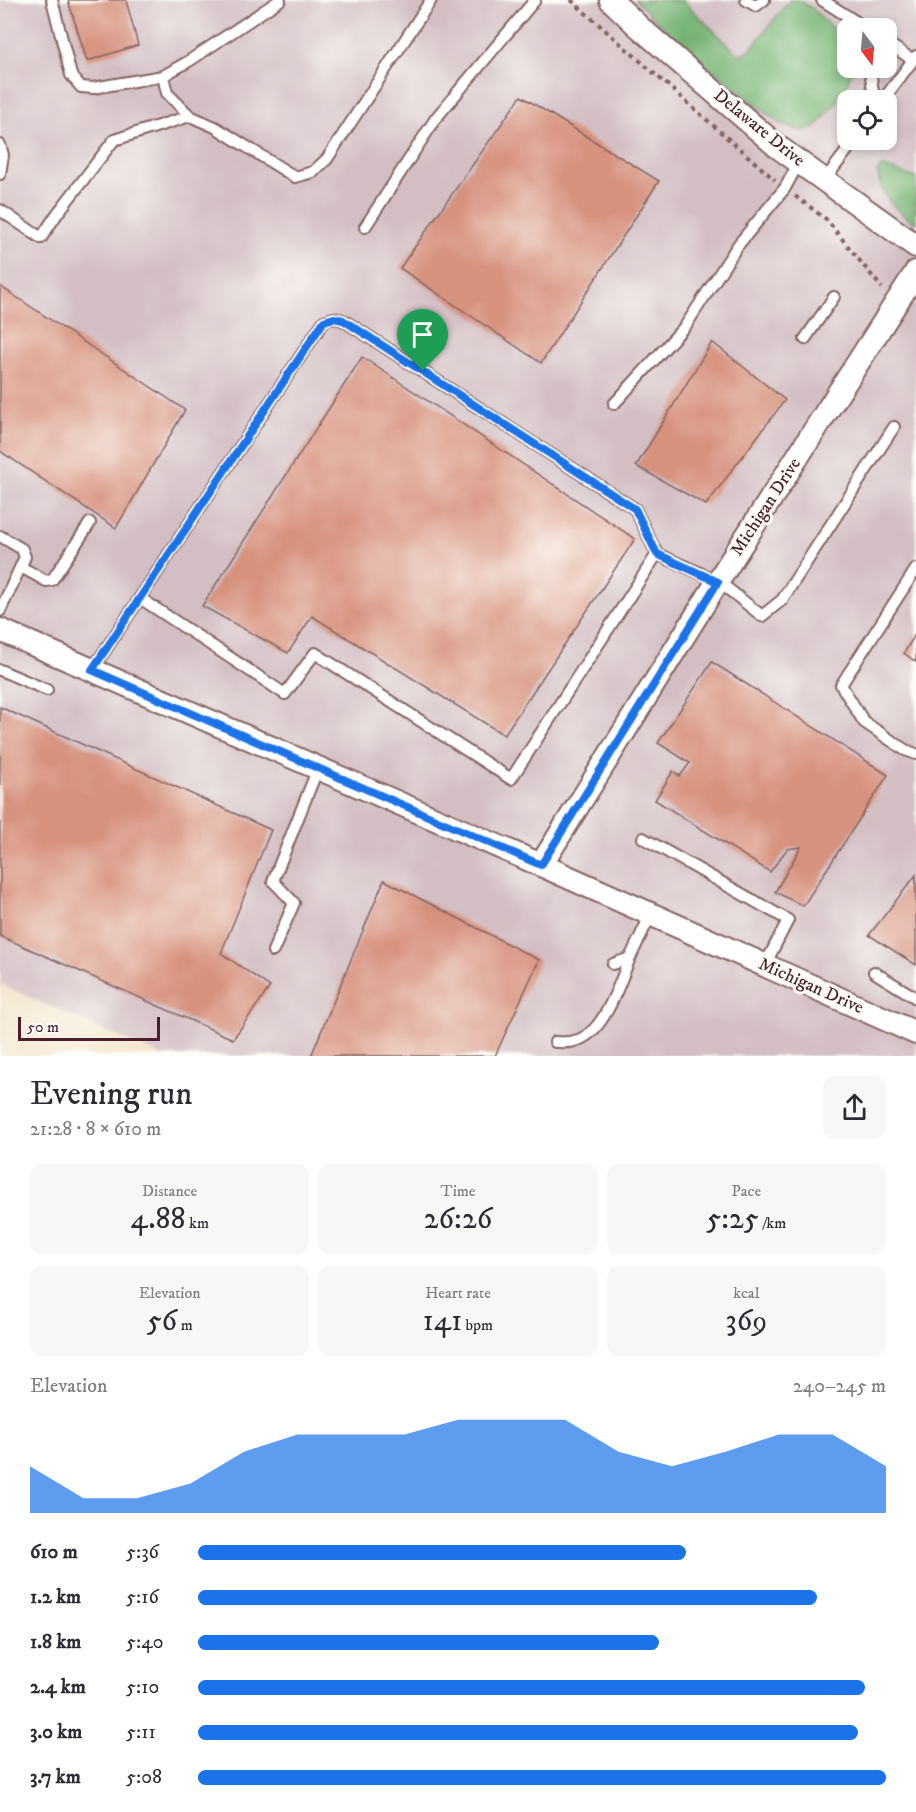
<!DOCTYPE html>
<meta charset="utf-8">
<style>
body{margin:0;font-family:"IM FELL DW Pica",serif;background:#f7f7f7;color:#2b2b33;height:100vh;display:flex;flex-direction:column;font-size:22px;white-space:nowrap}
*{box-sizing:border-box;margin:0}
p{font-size:20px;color:#7c7c81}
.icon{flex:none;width:33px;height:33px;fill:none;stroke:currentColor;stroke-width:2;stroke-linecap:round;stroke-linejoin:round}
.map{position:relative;height:1056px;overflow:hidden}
.drawer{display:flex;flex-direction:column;background:#fff;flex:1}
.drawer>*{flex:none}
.needle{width:39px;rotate:164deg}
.buttons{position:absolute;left:837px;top:18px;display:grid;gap:12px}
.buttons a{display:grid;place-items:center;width:60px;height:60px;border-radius:12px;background:#fff;box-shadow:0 3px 9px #0003;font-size:30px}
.scale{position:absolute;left:18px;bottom:15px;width:142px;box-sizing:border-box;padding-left:6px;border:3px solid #4a1f2b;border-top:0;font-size:16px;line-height:21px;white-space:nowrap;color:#4a1f2b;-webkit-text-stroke:4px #fdfcf7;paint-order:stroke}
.pin{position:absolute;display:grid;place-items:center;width:51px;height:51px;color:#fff;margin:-62px -26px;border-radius:50% 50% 50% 0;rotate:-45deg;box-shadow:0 0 6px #0007}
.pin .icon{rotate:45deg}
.round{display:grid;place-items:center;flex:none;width:63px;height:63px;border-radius:12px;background:#f7f7f7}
.headline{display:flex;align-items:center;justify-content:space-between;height:102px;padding:0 30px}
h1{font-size:33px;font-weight:600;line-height:45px}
.metrics{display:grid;grid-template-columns:repeat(3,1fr);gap:9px;height:102px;padding:6px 30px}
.metrics div{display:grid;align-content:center;border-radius:12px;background:#f7f7f7;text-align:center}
.metrics b{font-size:30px;font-weight:600}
.metrics small{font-size:16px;font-weight:400}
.metrics p{font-size:16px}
.chart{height:168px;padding:12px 30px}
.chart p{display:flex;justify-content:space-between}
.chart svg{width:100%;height:108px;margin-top:6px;fill:#1a73e8;opacity:.7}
ul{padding:0 30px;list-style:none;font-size:20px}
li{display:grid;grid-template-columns:96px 72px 1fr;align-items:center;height:45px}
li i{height:15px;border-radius:8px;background:#1a73e8}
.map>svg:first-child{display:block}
.industrial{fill:#d2bec3;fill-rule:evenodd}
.forest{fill:#74b272;stroke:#5f684e;stroke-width:1.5}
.building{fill:#d7927e}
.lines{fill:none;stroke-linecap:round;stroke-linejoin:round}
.service-casing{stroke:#856462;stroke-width:14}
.minor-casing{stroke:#856462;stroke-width:26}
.path{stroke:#856462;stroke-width:4;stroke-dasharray:4.5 4.5;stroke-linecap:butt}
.service{stroke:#fff;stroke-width:10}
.minor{stroke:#fff;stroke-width:22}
.route-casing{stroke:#fff;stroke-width:12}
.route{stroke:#1a73e8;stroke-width:8}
.labels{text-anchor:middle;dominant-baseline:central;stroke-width:6;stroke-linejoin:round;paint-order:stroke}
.street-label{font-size:18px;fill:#4a1f2b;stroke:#fdfcf7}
</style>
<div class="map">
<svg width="916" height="1056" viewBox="0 0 916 1056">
<rect width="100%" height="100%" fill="#fdfcf7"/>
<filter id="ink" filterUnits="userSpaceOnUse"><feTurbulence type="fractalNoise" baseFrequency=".0167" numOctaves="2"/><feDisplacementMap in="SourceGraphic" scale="12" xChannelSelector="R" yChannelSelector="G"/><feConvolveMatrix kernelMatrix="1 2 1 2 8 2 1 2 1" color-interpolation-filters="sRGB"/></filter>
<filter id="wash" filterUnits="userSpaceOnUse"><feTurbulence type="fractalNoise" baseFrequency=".008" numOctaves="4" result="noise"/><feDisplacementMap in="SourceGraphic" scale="24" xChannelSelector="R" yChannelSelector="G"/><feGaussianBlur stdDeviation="1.35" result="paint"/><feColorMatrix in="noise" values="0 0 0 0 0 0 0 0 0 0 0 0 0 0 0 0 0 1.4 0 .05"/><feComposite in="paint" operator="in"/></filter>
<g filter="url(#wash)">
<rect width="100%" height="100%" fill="#f3e3c9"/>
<path class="industrial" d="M0 0H916V1056H162L0 984ZM848 28H886V68H848ZM848 100H886V140H848Z"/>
<g class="forest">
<path d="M635 0H682L739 55 750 50 790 0H799L812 8 843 39 847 58 848 68H850L851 73 845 92 815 128 803 131 780 124 683 47Z"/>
<path d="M882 166 916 178V224C893 208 883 200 877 171Z"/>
</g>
<g id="blocks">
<g class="building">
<path d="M68 0H126L138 45 87 61Z"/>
<path d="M521 96 659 181 541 363 400 268Z"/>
<path d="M0 286 185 410 116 528 0 451Z"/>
<path d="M712 342 785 400 706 505 636 466Z"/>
<path d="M362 357 635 539 504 735 312 616 288 653 202 606Z"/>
<path d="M916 633V662L904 653Z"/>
<path d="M712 662 888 775 803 906 775 892 801 847 787 849 770 872 655 800 673 771 680 776 690 763 658 743Z"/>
<path d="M0 707 271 830 221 953 270 987 233 1039 0 936Z"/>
<path d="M916 875V965L869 935Z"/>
<path d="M384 880 539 960 495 1056H311Z"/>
</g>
</g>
</g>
<g filter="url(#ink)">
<use href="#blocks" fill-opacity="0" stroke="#856462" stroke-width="1.5"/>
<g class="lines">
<g class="service-casing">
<g id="service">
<path d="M52 0 71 75 81 87 93 88 163 76"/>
<path d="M746 0 756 6 764 0"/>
<path d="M822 0 866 28"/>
<path d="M886 42 913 60"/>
<path d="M870 68 874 100"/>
<path d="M883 100 916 56"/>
<path d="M190 116 167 93 163 76 189 61 280 0"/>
<path d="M0 145 3 155 0 174"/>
<path d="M824 181 855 140"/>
<path d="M0 210 41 238 57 214 114 140 190 116 215 127 295 177 313 172 327 159 431 0"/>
<path d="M365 227 436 118 535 0"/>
<path d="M805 339 834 297"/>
<path d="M614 404 686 325 738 245 785 188 799 162"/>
<path d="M0 536 22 549 25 557 0 611"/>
<path d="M21 567 46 581 52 580 90 523"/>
<path d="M916 569 841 685 864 722 905 750 916 754"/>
<path d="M140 598 285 694 315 653 511 779 657 554 718 581 762 616 782 600 894 427"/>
<path d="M0 670 47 690"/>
<path d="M92 670 324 321 334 318 343 320 635 509 657 554"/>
<path d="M643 838 788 920 765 965"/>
<path d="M273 951 294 903 273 881 318 768"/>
<path d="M613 964 630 958 651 914"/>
<path d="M874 972 916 998"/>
<path d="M555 1042C561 1042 568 1043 574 1041 604 1036 619 983 630 958"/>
</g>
</g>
<g class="minor-casing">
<g id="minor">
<path d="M611 0 638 26 778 147 916 246"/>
<path d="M0 630 541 865 916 1033"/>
<path d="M541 865 718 581 916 272"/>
</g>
</g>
<g class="path">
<path d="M571 0 775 180"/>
<path d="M795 196 826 219 882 288"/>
</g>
<use href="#service" class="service"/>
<use href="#minor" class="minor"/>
</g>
</g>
<g class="lines" filter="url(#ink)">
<g class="route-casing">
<path id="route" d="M334 318 343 320 635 509 657 554 718 582 541 865 92 670 324 321Z"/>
</g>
<use href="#route" class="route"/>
</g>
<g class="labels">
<g class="street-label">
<text transform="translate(759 128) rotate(39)">Delaware Drive</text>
<text transform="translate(766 507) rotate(-57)">Michigan Drive</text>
<text transform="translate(811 986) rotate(24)">Michigan Drive</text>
</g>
</g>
</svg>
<div class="buttons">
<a><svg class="needle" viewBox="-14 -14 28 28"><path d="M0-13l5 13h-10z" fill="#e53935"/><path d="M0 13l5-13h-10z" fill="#7c7c81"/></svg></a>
<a><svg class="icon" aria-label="locate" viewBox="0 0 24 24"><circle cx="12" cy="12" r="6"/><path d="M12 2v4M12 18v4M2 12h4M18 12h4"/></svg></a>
</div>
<div class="scale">50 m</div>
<div class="pin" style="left:423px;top:371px;background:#1e9e55"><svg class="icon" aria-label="arrive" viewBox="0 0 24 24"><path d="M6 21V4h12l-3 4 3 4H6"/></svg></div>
</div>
<section class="drawer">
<div class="headline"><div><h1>Evening run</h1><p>21:28 · 8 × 610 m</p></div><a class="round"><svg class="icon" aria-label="share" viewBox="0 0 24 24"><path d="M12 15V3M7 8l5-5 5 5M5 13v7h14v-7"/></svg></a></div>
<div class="metrics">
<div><p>Distance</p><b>4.88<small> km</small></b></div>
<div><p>Time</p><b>26:26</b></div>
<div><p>Pace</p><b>5:25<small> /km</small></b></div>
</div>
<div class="metrics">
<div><p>Elevation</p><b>56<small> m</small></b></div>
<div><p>Heart rate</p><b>141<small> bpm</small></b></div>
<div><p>kcal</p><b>369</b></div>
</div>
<div class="chart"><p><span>Elevation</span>240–245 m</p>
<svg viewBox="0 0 160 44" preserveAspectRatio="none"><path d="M0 44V25L10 38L20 38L30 32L40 19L50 12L60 12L70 12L80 6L90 6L100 6L110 19L120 25L130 19L140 12L150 12L160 25V44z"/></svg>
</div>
<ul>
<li><b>610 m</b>5:36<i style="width:71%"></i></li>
<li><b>1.2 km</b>5:16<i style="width:90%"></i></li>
<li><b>1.8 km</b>5:40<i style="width:67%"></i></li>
<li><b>2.4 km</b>5:10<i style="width:97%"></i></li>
<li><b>3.0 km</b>5:11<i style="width:96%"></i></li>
<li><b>3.7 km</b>5:08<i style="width:100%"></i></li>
</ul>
</section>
